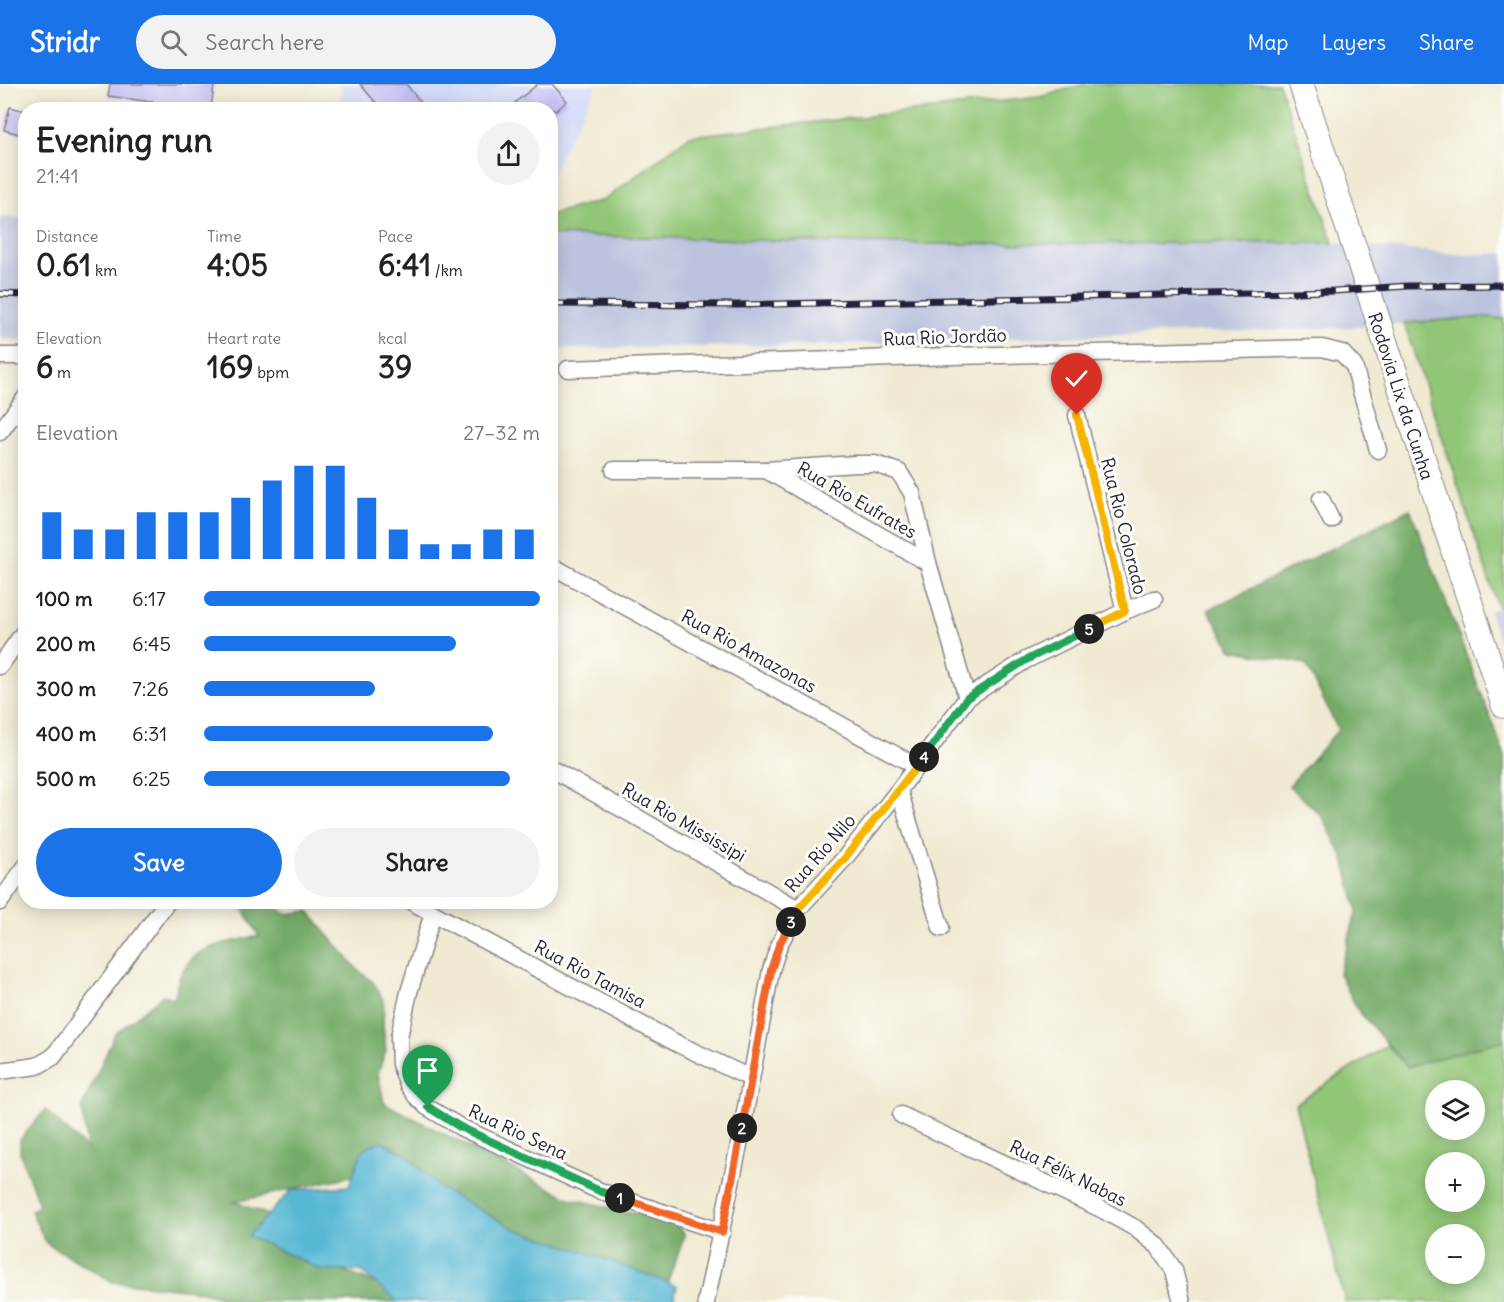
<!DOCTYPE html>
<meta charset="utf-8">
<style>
body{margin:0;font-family:Delius,sans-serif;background:#f2f2f2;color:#222;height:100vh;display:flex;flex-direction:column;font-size:22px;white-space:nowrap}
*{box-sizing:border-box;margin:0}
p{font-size:20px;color:#767676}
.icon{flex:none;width:33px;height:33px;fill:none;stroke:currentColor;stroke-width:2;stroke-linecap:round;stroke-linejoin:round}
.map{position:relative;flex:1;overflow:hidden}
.details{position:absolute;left:18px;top:18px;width:540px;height:807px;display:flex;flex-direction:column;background:#fff;border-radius:24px;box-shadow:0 3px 15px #0003}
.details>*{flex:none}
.fabs{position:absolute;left:1425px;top:996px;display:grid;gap:12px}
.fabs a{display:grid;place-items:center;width:60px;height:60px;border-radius:50%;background:#fff;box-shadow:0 3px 15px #0003;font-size:30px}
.pin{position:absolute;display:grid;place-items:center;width:51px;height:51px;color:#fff;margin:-62px -26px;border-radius:50% 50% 50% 0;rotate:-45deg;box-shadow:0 0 6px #0007}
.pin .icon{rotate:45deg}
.km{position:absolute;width:30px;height:30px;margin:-15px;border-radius:50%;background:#222;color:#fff;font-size:16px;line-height:30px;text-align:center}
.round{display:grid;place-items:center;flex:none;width:63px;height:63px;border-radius:32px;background:#f2f2f2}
.overview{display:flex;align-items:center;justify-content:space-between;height:102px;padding:0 18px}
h1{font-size:33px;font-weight:700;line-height:45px}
.stats{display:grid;grid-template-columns:repeat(3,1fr);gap:9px;height:102px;padding:6px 18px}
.stats div{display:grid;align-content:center}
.stats b{font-size:30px;font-weight:700}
.stats small{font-size:16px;font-weight:400}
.stats p{font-size:16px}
.chart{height:168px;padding:12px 18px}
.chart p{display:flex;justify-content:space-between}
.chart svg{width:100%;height:108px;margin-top:6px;stroke:#1a73e8;stroke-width:6}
.action{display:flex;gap:12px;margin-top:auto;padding:12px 18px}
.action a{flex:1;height:69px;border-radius:36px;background:#1a73e8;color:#fff;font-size:24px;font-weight:700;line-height:69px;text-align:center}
.action a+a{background:#f2f2f2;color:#222}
ul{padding:0 18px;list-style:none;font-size:20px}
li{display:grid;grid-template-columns:96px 72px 1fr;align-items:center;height:45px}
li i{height:15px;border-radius:8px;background:#1a73e8}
header{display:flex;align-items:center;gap:36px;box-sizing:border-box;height:84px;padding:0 30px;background:#1a73e8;color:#fff}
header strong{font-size:28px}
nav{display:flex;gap:33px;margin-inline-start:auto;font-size:21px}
.search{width:420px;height:54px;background:#f2f2f2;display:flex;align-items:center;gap:15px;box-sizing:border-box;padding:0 21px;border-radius:33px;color:#767676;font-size:22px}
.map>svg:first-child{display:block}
.built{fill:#d2d9f9}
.industrial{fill:#bcc3de}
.green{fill:#92c677;stroke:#5a7459;stroke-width:1.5;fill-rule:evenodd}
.forest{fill:#75ab68;stroke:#4c6652;stroke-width:1.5}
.water{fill:#56b8d4;stroke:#3c6d88;stroke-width:1.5}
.building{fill:#c1b9f6}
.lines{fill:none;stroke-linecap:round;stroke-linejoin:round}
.minor-casing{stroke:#898686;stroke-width:19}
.secondary-casing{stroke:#898686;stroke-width:26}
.minor{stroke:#fff;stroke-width:16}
.secondary{stroke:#fff;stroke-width:24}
.rail-casing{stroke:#22223b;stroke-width:7}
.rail{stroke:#fdfcf7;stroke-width:4.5;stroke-dasharray:14;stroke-linecap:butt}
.split-1-casing{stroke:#fff;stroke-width:12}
.split-2-casing{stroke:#fff;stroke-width:12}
.split-3-casing{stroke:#fff;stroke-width:12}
.split-4-casing{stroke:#fff;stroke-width:12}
.split-5-casing{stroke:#fff;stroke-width:12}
.split-6-casing{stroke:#fff;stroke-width:12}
.split-1{stroke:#22a559;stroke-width:8}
.split-2{stroke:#f0652b;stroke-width:8}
.split-3{stroke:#f0652b;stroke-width:8}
.split-4{stroke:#f5b400;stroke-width:8}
.split-5{stroke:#22a559;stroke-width:8}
.split-6{stroke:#f5b400;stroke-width:8}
.labels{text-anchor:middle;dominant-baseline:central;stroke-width:6;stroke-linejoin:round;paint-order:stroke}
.street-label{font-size:18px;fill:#22223b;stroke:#fdfcf7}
</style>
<header>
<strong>Stridr</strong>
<div class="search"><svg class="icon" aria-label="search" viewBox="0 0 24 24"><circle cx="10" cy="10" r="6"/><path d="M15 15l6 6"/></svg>Search here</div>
<nav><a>Map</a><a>Layers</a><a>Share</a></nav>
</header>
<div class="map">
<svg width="1504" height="1218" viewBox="0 0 1504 1218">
<rect width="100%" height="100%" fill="#fdfcf7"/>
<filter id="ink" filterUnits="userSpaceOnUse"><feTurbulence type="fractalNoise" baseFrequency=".0167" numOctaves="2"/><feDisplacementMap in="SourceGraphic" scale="12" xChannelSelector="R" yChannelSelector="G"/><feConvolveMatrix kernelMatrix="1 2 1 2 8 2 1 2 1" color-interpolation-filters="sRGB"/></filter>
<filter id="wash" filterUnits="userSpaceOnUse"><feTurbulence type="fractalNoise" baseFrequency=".008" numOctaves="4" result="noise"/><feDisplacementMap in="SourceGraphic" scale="24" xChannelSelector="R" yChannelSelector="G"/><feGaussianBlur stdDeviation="1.35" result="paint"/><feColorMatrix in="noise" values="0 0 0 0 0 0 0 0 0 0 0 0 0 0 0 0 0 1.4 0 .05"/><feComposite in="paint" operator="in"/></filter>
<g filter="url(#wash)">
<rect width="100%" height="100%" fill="#f0ead2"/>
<path class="built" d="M341 0H597L554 86 551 89 550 26 343 25 341 23Z"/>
<g class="industrial">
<path d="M0 133 25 134V256L0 255Z"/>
<path d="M551 151 907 160 1333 159 1466 171 1504 169V235L1487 233 1360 243 814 261 551 265Z"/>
<path d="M1504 521V571L1489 527Z"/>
</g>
<g class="green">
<path d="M1085 0H1279L1333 159 907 160 551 151V130L604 116 689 52 1040 13Z"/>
<path d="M1487 233 1504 235V521L1498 523 1404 239Z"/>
<path d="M1504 956V1218H1345L1295 1020 1387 961 1407 983ZM1436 1006H1474V1046H1436ZM1436 1078H1474V1118H1436ZM1436 1150H1474V1190H1436Z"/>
</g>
<g class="forest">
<path d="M1410 425 1504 669V956L1407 983 1358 926 1339 889 1357 826 1344 775 1322 732 1289 702 1338 646 1306 580 1232 566 1208 526Z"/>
<path d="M239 818H270L286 830 308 827 357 885 374 899 384 918 383 941 386 966 378 989 384 1019 569 1114 674 1138 685 1151 666 1202 594 1211 374 1087 235 1118 277 1134 302 1172 385 1203 402 1218H239L194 1206 113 1198 46 1159 31 1127 39 1121 20 1069V1056L45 1026 87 1065 82 1023 115 950 163 911 175 915C180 862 216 861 259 852Z"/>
</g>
<path class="water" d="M381 1057 407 1071 441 1105 515 1145 588 1169 677 1202 673 1218H398L361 1187H324L248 1152 292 1106 349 1102 363 1065Z"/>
<g id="blocks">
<g class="building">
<path d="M110 0H214L211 26 108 12Z"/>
<path d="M360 0H406L427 26H382Z"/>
<path d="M538 0H552L567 17 557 26H506Z"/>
<path d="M10 23 26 27V52L4 46Z"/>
</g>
</g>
</g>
<g filter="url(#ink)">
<use href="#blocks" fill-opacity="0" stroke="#898686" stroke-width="1.5"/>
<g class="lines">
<g class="minor-casing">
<g id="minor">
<path d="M0 272H26"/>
<path d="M568 285 951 272 1322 264 1342 269 1354 282 1378 366"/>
<path d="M1077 331 1125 527"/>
<path d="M0 348 26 313"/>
<path d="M614 386H766L856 380H875L899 388 912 409 928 479 967 614"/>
<path d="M766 386 928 479"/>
<path d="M1321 415 1331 436"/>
<path d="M550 481 916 682"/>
<path d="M0 582 26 545"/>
<path d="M550 684 798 825"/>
<path d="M899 706 941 844"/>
<path d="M0 818 26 782"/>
<path d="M412 818 680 961 750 994"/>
<path d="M433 829 409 908 399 953 400 980 408 1001 416 1012 427 1023 460 1043 602 1108 722 1148"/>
<path d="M0 987 37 982 53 973 167 818"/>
<path d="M901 1031 1101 1125 1135 1144 1158 1162 1174 1186 1182 1218"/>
<path d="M706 1218 739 1061 771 886 779 861 798 825 844 775 899 706 967 614 1026 576 1125 527 1154 515"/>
</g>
</g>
<g class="secondary-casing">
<path id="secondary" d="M1301 0 1504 622"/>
</g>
<use href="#minor" class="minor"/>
<use href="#secondary" class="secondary"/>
<g class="rail-casing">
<g id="rail">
<path d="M0 210 26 211"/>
<path d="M550 220 739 221 1334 207 1407 202 1504 201"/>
</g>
</g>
<use href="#rail" class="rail"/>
</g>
</g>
<g class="lines" filter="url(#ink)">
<g class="split-1-casing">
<path id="split-1" d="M428 1023 460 1043 602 1108 620 1114"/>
</g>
<g class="split-2-casing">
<path id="split-2" d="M620 1114 722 1148 742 1044"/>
</g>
<g class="split-3-casing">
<path id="split-3" d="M742 1044 771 886 779 861 791 838"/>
</g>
<g class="split-4-casing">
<path id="split-4" d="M791 838 798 825 844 775 924 673"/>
</g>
<g class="split-5-casing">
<path id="split-5" d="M924 673 967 614 1026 576 1089 545"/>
</g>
<g class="split-6-casing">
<path id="split-6" d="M1077 331 1125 527 1089 545"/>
</g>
<use href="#split-1" class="split-1"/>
<use href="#split-2" class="split-2"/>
<use href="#split-3" class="split-3"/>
<use href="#split-4" class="split-4"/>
<use href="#split-5" class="split-5"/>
<use href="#split-6" class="split-6"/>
</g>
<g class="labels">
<g class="street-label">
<text transform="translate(945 253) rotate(-2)">Rua Rio Jordão</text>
<text transform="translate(1401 312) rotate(72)">Rodovia Lix da Cunha</text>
<text transform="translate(857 416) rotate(30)">Rua Rio Eufrates</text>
<text transform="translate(1124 442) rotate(76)">Rua Rio Colorado</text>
<text transform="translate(749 567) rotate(29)">Rua Rio Amazonas</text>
<text transform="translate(684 738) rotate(30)">Rua Rio Mississipi</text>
<text transform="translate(820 769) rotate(-49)">Rua Rio Nilo</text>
<text transform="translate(590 890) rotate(28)">Rua Rio Tamisa</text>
<text transform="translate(518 1048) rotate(25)">Rua Rio Sena</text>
<text transform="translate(1068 1089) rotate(26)">Rua Félix Nabas</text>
</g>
</g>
</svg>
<div class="fabs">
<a><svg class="icon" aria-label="layers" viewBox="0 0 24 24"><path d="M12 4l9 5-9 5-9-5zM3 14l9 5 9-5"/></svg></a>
<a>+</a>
<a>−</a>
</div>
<div class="pin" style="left:428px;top:1023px;background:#1e9e55"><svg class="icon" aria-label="arrive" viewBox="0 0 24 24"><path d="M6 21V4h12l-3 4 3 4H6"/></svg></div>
<div class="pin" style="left:1077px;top:331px;background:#d93025"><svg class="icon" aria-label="check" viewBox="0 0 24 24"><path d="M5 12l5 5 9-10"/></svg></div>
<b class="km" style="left:620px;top:1114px">1</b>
<b class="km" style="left:742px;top:1044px">2</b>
<b class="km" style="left:791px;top:838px">3</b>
<b class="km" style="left:924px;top:673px">4</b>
<b class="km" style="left:1089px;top:545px">5</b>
<section class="details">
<div class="overview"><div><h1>Evening run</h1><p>21:41</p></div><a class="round"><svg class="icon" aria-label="share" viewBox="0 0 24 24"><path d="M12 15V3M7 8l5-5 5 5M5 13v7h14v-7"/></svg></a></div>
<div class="stats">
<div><p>Distance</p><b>0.61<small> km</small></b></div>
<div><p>Time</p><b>4:05</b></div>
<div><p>Pace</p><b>6:41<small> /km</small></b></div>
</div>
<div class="stats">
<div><p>Elevation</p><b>6<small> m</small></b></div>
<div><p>Heart rate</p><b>169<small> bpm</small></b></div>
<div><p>kcal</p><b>39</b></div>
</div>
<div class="chart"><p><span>Elevation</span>27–32 m</p>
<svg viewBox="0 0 160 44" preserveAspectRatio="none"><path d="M5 44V25M15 44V32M25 44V32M35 44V25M45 44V25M55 44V25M65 44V19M75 44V12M85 44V6M95 44V6M105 44V19M115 44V32M125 44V38M135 44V38M145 44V32M155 44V32"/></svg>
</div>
<ul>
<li><b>100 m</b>6:17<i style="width:100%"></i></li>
<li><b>200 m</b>6:45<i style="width:75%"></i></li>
<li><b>300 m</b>7:26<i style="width:51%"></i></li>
<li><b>400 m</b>6:31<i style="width:86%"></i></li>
<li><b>500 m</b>6:25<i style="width:91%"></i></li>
</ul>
<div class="action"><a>Save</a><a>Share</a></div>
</section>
</div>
